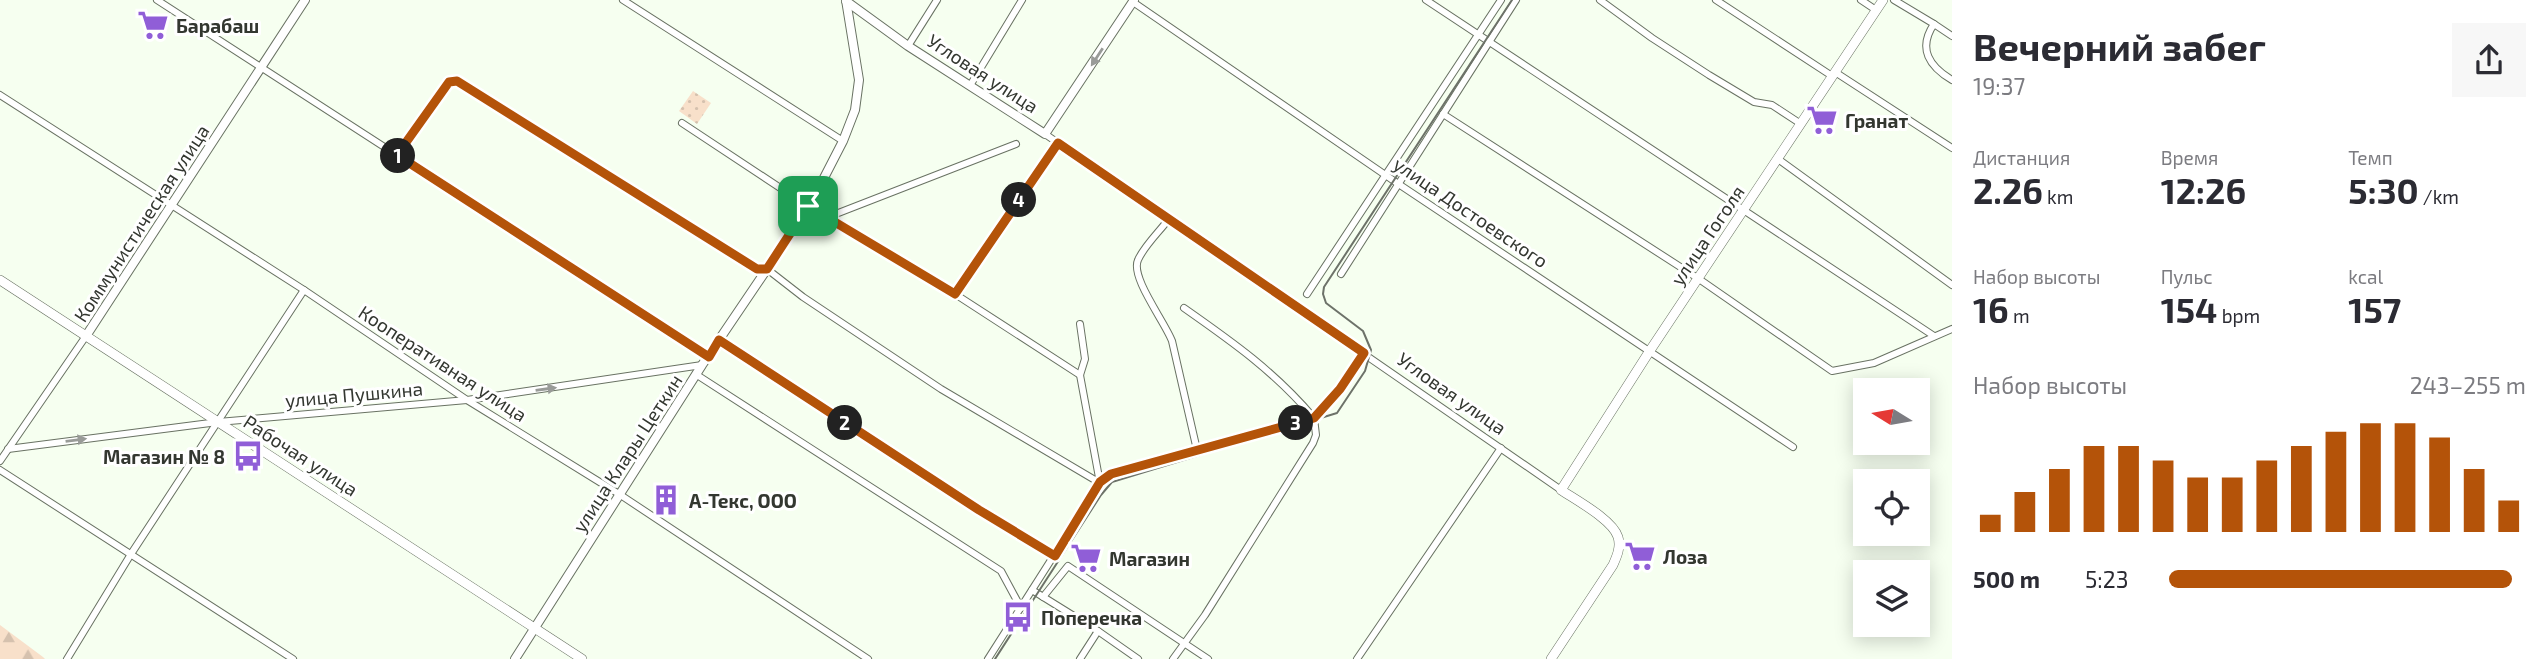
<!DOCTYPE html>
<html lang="ru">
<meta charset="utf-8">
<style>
body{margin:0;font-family:"Exo 2",sans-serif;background:#f7f7f7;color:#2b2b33;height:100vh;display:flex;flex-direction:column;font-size:26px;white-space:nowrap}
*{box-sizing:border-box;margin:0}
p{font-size:23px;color:#7c7c81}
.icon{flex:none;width:38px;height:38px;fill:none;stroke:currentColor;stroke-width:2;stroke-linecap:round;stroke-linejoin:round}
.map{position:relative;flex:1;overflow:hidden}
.sheet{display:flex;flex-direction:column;background:#fff;width:595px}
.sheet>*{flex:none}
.needle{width:46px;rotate:281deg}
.buttons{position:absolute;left:1853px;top:378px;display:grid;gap:14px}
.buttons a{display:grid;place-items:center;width:77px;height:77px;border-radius:0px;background:#fff;box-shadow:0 4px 18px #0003;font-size:35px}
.pin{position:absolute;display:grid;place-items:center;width:60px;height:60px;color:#fff;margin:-30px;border-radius:14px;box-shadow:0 4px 10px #0006}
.km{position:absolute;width:35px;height:35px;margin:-18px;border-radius:50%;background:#222;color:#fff;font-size:19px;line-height:35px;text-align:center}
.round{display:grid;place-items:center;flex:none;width:74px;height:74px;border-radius:0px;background:#f7f7f7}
.overview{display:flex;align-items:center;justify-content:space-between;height:119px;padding:0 21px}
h1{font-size:38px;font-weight:700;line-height:52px}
.stats{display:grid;grid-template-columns:repeat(3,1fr);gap:10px;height:119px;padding:7px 21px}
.stats div{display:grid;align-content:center}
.stats b{font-size:35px;font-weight:700}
.stats small{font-size:19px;font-weight:400}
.stats p{font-size:19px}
.chart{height:196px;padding:14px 21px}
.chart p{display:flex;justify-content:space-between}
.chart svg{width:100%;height:126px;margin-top:7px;stroke:#b45309;stroke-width:6}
ul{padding:0 21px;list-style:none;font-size:23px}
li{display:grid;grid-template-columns:112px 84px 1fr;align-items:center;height:52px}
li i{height:18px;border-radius:9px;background:#b45309}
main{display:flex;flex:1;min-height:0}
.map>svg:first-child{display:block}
.grass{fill:url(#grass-dots)}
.forest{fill:url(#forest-firs)}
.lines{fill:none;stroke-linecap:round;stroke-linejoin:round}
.minor-casing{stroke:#697263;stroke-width:8}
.tertiary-casing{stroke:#697263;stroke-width:10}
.secondary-casing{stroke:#697263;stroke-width:10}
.minor{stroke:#fff;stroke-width:6}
.tertiary{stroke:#fff;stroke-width:8}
.secondary{stroke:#fff;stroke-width:9}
.tram{stroke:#6d7269;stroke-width:2}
.oneway{fill:#999b98}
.route-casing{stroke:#fff;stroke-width:14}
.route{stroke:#b45309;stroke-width:9}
.labels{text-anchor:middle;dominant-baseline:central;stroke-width:6;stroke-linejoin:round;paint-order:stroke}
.poi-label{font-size:19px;font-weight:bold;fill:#333730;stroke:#fff;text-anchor:start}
.street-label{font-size:19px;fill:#333730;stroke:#fff}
</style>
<main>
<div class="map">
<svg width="1952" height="659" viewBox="0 0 1952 659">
<defs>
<pattern id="grass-dots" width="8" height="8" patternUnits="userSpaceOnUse" patternTransform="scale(1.75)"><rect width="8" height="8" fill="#f8e0ca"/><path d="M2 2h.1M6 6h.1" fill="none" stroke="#d5c1ae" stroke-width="1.8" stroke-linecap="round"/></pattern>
<pattern id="forest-firs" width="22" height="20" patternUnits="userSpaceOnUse" patternTransform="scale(1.75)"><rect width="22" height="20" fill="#f8e0ca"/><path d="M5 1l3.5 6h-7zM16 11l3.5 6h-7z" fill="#d5c1ae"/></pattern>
</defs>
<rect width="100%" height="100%" fill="#f6fff0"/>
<path class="grass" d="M693 91 711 103 697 124 679 111Z"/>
<path class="forest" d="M0 625 43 657 45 659H0Z"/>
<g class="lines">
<g class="minor-casing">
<g id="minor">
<path d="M157 0 709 357"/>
<path d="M623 0 843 141"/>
<path d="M1426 0 1934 336"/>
<path d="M1600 0 1652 38 1709 75 1754 102 1772 105 1801 124"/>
<path d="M1716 0 1832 76"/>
<path d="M1861 0 1876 10"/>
<path d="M1894 0 1934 24C1917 49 1930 67 1952 80"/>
<path d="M1133 2 1397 183 1793 447"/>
<path d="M1934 24 1952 36"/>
<path d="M908 46 937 0"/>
<path d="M1835 72 1952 148"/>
<path d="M971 84 1022 0"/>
<path d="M0 95 304 290 467 400 619 494 868 659"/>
<path d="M1443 114 1699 279 1832 371 1874 363 1952 329"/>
<path d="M682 123 809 207"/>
<path d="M1045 134 1561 490"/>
<path d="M397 155 449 82 457 81 757 269H767L803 297 941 389 1100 483"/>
<path d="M1778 159 1952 285"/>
<path d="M808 206 955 294 1080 375 1100 483"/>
<path d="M828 217 1016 144"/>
<path d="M1168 220C1159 232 1144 246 1138 260 1130 277 1165 322 1172 341L1197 450"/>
<path d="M1341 274 1516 0"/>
<path d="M955 294 1058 143"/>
<path d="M1307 294 1501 0"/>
<path d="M1184 308C1234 343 1275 372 1314 418"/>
<path d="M719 340 979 510 1055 556"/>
<path d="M697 375 1001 571 1021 608"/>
<path d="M1080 375 1085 359 1080 324"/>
<path d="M1314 418 1340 389 1364 353"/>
<path d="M8 449 218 422 467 400 702 365"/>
<path d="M0 461 86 336"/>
<path d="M0 470 293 659"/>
<path d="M1032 590 1098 631 1138 659"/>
<path d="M1043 597 1068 566 1208 659"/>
<path d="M67 659 131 554 304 290"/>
<path d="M988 659 1100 483 1111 474 1314 418"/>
<path d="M1080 659 1098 631"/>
<path d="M1173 659 1205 615 1313 443 1316 435 1314 418"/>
<path d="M1357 659 1501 448"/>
</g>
</g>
<g class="tertiary-casing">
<g id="tertiary">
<path d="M846 1 908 46 1045 134 1134 0"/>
<path d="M86 336 305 0"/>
<path d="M515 659 702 365 809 207 843 141 855 110 859 80 846 0"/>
</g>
</g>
<g class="secondary-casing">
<g id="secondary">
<path d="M0 280 582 659"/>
<path d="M1551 659 1613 565C1617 556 1621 547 1618 537 1613 520 1576 500 1561 490L1649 352 1883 0"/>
</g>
</g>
<use href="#minor" class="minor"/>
<use href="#tertiary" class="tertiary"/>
<use href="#secondary" class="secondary"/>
<path class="tram" d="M995 659 1101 495 1112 482 1337 413 1365 371 1371 350 1363 331 1326 303 1323 294 1324 287 1512 0"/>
</g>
<defs><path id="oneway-solid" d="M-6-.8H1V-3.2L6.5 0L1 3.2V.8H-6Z" transform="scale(1.75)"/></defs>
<g class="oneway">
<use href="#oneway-solid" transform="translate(1097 57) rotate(123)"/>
<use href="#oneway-solid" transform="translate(546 389) rotate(-8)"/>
<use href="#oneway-solid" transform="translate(76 440) rotate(-7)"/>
</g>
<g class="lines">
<g class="route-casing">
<path id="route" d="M457 81 757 269H767L808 206 955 294 1058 143 1364 353 1340 389 1314 418 1111 474 1100 482 1055 556 979 510 719 340 709 357 397 155 449 82Z"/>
</g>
<use href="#route" class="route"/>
</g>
<defs>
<g id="supermarket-bare" transform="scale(2.415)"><path d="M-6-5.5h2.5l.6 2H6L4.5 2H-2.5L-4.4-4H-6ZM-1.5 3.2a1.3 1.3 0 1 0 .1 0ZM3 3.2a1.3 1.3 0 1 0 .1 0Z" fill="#905ed7" stroke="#fff" stroke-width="2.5" paint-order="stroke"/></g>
<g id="bus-bare" transform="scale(2.415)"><path d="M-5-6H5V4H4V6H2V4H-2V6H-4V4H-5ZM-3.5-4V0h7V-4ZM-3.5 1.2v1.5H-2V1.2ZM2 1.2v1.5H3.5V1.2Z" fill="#905ed7" stroke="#fff" stroke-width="2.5" paint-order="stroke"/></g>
<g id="building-bare" transform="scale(2.415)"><path d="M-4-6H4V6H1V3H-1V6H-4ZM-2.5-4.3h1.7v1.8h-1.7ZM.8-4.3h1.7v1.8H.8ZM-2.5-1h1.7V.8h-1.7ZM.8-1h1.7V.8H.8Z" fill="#905ed7" stroke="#fff" stroke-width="2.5" paint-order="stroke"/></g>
</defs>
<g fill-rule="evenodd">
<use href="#supermarket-bare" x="153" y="25"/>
<use href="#supermarket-bare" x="1822" y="120"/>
<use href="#bus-bare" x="248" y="456"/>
<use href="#building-bare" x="666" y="500"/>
<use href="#supermarket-bare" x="1640" y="556"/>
<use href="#supermarket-bare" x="1086" y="558"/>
<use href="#bus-bare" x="1018" y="617"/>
</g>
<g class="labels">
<g class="poi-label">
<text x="176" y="25">Барабаш</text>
<text x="1845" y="120">Гранат</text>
<text x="225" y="456" text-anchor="end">Магазин № 8</text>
<text x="689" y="500">А-Текс, ООО</text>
<text x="1663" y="556">Лоза</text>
<text x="1109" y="558">Магазин</text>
<text x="1041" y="617">Поперечка</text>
</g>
<g class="street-label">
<text transform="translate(983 73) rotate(33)">Угловая улица</text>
<text transform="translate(1471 212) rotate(34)">улица Достоевского</text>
<text transform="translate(141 223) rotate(-57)">Коммунистическая улица</text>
<text transform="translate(1707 235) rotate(-56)">улица Гоголя</text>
<text transform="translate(443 363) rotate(33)">Кооперативная улица</text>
<text transform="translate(1452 393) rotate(35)">Угловая улица</text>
<text transform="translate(354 394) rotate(-5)">улица Пушкина</text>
<text transform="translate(627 453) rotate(-57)">улица Клары Цеткин</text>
<text transform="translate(301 455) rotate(33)">Рабочая улица</text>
</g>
</g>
</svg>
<div class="buttons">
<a><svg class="needle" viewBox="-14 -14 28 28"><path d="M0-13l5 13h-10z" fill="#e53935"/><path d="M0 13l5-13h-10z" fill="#7c7c81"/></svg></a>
<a><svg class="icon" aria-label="locate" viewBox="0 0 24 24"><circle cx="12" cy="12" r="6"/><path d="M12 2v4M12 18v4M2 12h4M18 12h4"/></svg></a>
<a><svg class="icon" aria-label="layers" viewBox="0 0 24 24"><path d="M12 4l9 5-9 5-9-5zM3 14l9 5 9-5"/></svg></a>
</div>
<div class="pin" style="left:808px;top:206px;background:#1e9e55"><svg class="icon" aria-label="arrive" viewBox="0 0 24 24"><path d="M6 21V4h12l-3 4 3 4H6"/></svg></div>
<b class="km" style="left:398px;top:156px">1</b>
<b class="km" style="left:845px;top:423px">2</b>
<b class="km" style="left:1296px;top:423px">3</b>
<b class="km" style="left:1019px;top:200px">4</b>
</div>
<section class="sheet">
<div class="overview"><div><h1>Вечерний забег</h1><p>19:37</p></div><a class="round"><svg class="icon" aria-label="share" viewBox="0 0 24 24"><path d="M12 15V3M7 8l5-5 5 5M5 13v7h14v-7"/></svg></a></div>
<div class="stats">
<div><p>Дистанция</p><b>2.26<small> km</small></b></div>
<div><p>Время</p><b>12:26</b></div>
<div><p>Темп</p><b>5:30<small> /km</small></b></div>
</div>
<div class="stats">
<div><p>Набор высоты</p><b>16<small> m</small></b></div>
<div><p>Пульс</p><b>154<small> bpm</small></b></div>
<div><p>kcal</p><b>157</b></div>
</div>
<div class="chart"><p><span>Набор высоты</span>243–255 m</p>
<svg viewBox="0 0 160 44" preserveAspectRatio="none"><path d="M5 44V38M15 44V30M25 44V22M35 44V14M45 44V14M55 44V19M65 44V25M75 44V25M85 44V19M95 44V14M105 44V9M115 44V6M125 44V6M135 44V11M145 44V22M155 44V33"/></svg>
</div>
<ul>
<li><b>500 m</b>5:23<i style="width:96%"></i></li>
</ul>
</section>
</main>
